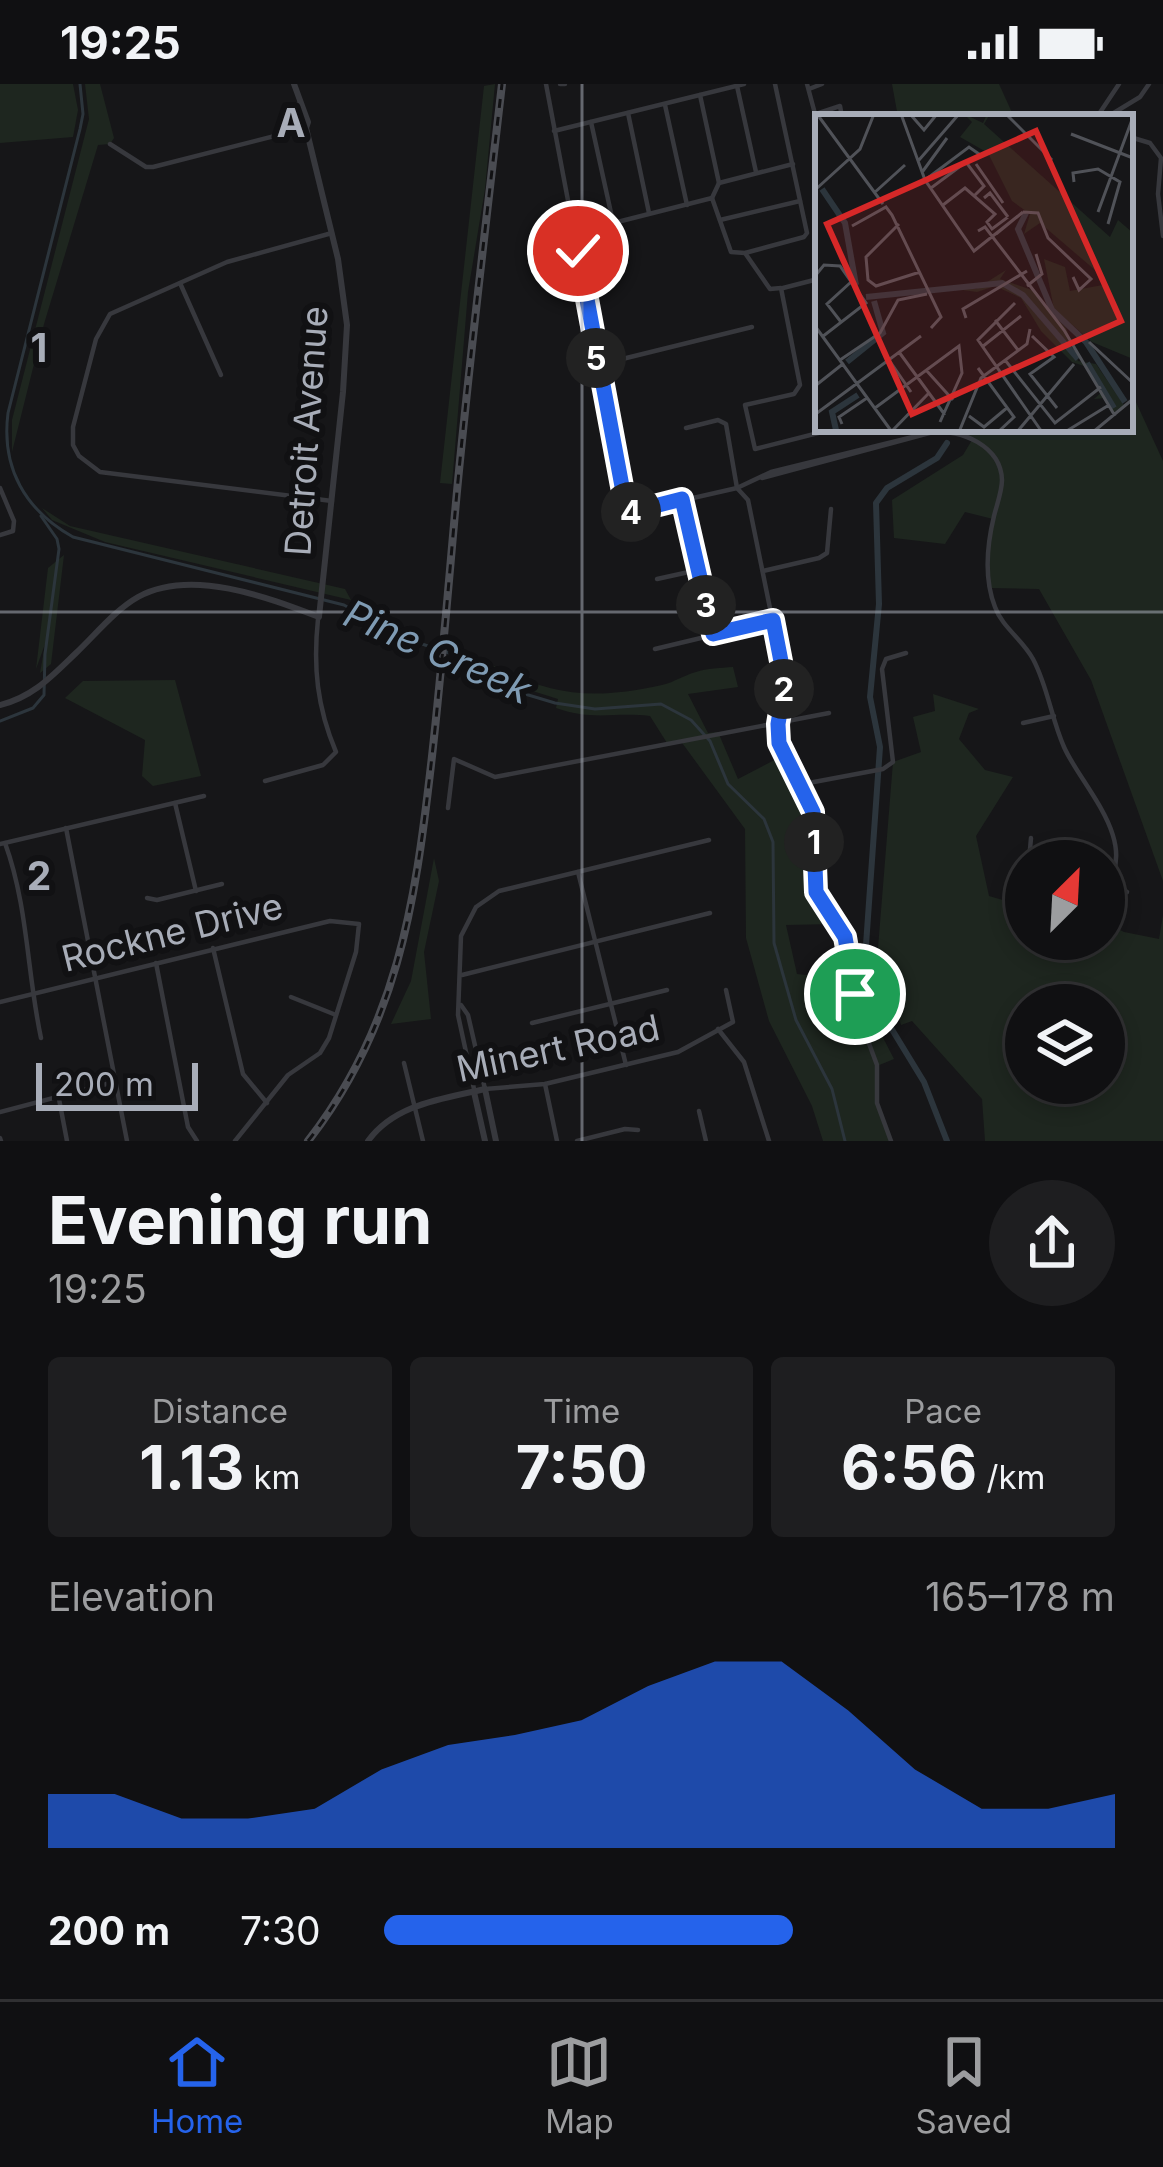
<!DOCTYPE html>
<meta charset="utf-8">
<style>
body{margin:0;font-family:Inter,sans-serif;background:#1e1e20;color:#f1f3f6;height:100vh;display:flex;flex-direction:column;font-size:45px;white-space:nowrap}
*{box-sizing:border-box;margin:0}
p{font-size:39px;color:#9c9d9f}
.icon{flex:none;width:66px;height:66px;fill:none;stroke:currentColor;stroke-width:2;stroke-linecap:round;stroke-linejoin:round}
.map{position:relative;height:1057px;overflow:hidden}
.details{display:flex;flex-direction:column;background:#101012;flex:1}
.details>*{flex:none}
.needle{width:78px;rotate:24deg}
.controls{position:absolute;left:1005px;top:756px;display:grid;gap:24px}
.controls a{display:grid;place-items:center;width:120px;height:120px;border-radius:50%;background:#101012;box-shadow:0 6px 18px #0003,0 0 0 3px #303032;font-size:60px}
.scale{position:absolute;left:36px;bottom:30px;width:162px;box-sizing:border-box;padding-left:12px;border:6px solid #a8adb8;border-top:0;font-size:33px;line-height:42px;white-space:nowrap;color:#a8adb8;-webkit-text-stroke:9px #111113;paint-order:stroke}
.pin{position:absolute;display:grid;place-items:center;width:102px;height:102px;color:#fff;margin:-51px;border:6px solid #fff;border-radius:50%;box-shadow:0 3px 12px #0007}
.km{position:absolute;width:60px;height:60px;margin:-30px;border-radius:50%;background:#222;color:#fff;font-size:33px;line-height:60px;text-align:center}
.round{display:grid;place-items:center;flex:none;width:126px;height:126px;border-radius:63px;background:#1e1e20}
.overview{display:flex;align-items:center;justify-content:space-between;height:204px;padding:0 48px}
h1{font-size:66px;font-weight:700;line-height:90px}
.stats{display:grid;grid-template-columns:repeat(3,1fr);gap:18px;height:204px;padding:12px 48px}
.stats div{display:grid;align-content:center;border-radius:12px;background:#1e1e20;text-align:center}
.stats b{font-size:60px;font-weight:700}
.stats small{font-size:33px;font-weight:400}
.stats p{font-size:33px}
.chart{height:336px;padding:24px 48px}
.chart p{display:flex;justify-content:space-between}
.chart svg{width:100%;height:216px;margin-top:12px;fill:#2563eb;opacity:.7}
ul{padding:0 48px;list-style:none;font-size:39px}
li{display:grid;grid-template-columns:192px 144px 1fr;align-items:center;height:90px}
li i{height:30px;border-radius:15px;background:#2563eb}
.status{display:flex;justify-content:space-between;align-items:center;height:84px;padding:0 60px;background:#101012;direction:ltr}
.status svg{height:33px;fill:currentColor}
.menu{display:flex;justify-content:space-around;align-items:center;height:168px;border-top:3px solid #303032;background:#101012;font-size:33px;color:#9c9d9f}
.menu a{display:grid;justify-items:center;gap:6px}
.menu .on{color:#2563eb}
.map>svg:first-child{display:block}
.green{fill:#1e261f;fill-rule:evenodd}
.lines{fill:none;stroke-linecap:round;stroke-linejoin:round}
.stream{stroke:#2c353c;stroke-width:3}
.canal{stroke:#2c353c;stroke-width:6}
.minor{stroke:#37383d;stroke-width:4.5}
.tertiary{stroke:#37383d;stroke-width:6}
.rail-casing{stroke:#4a4c52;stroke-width:8}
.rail{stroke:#111113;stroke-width:3;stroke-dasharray:9;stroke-linecap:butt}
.route-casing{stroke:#fff;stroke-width:24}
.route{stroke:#2563eb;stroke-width:15}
.grid{fill:none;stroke:#a8adb8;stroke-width:3;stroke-opacity:0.55}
.labels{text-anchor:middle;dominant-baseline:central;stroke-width:12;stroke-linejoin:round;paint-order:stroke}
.street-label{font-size:36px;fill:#a8adb8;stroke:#111113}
.water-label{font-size:39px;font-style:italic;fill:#7f9bb3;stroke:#111113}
.inset-river{fill:none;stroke:#2c353c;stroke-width:6}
.inset-road{fill:none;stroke:#505258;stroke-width:3}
.view{fill:#d62828;fill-opacity:0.15;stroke:#d62828;stroke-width:6}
.inset-edge{fill:none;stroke:#a8adb8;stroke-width:6}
.grid-label{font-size:39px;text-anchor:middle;font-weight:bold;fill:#a8adb8;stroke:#111113;stroke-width:12;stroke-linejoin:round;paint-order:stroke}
</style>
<div class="status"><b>19:25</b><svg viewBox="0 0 49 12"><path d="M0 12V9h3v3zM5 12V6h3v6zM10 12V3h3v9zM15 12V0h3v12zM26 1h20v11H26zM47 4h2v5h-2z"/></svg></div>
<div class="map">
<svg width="1163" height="1057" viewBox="0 0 1163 1057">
<rect width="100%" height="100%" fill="#161618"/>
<g class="green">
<path d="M0 0H73L78 26 73 53 0 59Z"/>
<path d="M85 0H100L114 54 110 60 98 61 44 240 12 368V336L89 35Z"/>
<path d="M495 0 485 105 468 208 452 400 440 399 484 2Z"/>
<path d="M892 0H999L1014 33H898Z"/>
<path d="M1130 305 1163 377V797L1091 596 1039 505 990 504 987 474 993 435 965 428 945 460 894 454 892 416 963 371 972 356 951 345H1130Z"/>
<path d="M42 424 70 442 345 505 351 516 105 458 52 436Z"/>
<path d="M64 471 51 580 40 589 45 560 36 585 48 484Z"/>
<path d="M457 562C533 605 573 621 662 601 675 598 684 591 696 588 707 584 721 584 733 583L738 603 688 610 708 649 718 648 738 695 784 671 813 728 816 808 822 823 853 843 850 856 877 942 894 975 877 982 878 1021 891 1057H823L812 1022 769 937 746 854 745 745 680 656 667 659 650 632C613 628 592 637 556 624L558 615 498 596ZM835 840 845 853 853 896 797 890 786 841Z"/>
<path d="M175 596 201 692 153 702 142 692 145 656 65 614 83 597Z"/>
<path d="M933 610 979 625 969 629 959 655 985 686 1013 693 976 752 989 812 1026 823V855H1104V838L1124 848 1159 855 1163 831V1057H985L982 1015 912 937 901 941 878 864 893 678 921 668 913 633 935 627ZM1026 921H1104V999H1026Z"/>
<path d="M434 774 439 797 424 868 431 935 391 940 411 897Z"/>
</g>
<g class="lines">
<g class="stream">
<path d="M80 0 83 30 80 45 8 329C1 384 25 426 73 453L344 521 398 552 455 571 502 603 555 619 595 625 661 620 691 636 710 657 728 700 764 735 773 758 774 859 796 936 832 1005 845 1057"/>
<path d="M0 637 33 624 44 611 45 570 59 465 57 455 41 432"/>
</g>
<path class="canal" d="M947 1057 924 998 888 939 866 861 880 663 870 613 879 520 876 419 887 404 937 374 947 359"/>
<g class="minor">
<path d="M546 0 627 429 737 404 771 388 933 348 762 394"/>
<path d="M560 0H565"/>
<path d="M807 0 818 41"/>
<path d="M737 2 756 88"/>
<path d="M809 5 822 0"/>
<path d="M700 11 719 99"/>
<path d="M665 21 687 121"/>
<path d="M628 29 649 129"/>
<path d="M816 30 840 22 842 33"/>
<path d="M1097 33 1119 0"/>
<path d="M1107 33 1140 13 1149 0"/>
<path d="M591 38 613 138"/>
<path d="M554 47 744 0"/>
<path d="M1130 53 1150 59 1161 74 1158 110 1163 152"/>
<path d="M110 60 146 83H153L306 44"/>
<path d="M712 114 719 99 793 80"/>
<path d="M720 136 800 117"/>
<path d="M574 149 712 114 731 168 745 169 804 153 807 149 775 0"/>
<path d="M745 169 770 205 781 204 800 301 794 310 745 321 755 365 834 345"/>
<path d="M180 199 221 291"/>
<path d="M783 204 818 195"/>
<path d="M598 281 752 243"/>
<path d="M686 344 718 336 726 340 737 404 748 416 785 598 778 640 779 659 813 728 816 808 845 853 858 930 877 981V1019L891 1057"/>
<path d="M933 348C961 345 1001 362 1002 396 1002 407 997 420 994 432 987 461 984 495 995 523 1002 543 1023 556 1033 575 1048 603 1051 634 1064 663 1081 702 1142 759 1104 805"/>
<path d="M0 404 14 437 13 447 0 451"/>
<path d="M682 416 713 551"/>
<path d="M332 417 100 388 79 372 73 361V343L96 255 110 230 227 178 332 149"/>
<path d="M763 487 819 474 827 469 831 425"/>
<path d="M657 495 698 486"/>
<path d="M655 565 772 537"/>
<path d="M1023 639 1054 632"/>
<path d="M265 697 323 681 336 668C317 623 313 583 318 535"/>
<path d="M798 701 883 685 893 678 882 585 886 575 906 569"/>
<path d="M175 719 196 807"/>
<path d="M448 724 454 675 495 693 829 629"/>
<path d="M66 744 127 1057"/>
<path d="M5 759C28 822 27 889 41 954"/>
<path d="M0 760 204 712"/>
<path d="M1029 777 1031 754"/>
<path d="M578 788 626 981"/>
<path d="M1110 798 1127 808"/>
<path d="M147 814 157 816 222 800"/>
<path d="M213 864 243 990 267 1019"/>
<path d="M156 879 188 1043 197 1057"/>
<path d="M462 891 710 829"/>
<path d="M291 913 336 931"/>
<path d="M0 918 330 837 359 840 356 868 329 954 320 969 288 991 235 1057"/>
<path d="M461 921 468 931 485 1005 545 1000 678 968 733 938 726 906"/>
<path d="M532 939 667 906"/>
<path d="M718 945 744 978 769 1057"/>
<path d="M404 979 423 1057"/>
<path d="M545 1000 557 1057"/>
<path d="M474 1005 458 931 461 852 476 823 499 807 709 756"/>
<path d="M59 1015 67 1057"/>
<path d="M699 1027 706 1057"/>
<path d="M0 1028 114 998"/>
<path d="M0 1054 1 1057"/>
<path d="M577 1057 625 1045 638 1046"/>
</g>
<g class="tertiary">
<path d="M294 0 308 38 306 44 296 25 299 20"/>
<path d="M0 621C33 613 52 592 76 569 95 551 115 526 138 513 191 484 267 513 319 533L343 308 347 241 338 175 306 44"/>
<path d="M474 1008 485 1057"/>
<path d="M368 1057C395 1020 442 1015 485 1005L496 1057"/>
</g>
<g class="rail-casing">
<path id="rail" d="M308 1057C397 943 415 821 431 681 441 594 448 506 456 418 469 278 486 139 502 0"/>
</g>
<use href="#rail" class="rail"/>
</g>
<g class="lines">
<g class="route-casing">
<path id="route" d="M578 167 627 429 682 415 713 550 773 536 785 598 778 640 779 659 813 728 816 808 845 853 855 910"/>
</g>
<use href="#route" class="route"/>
</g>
<path class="grid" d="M582 0V1057M0 528H1163"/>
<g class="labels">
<g class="street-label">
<text transform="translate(306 347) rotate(-86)">Detroit Avenue</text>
<text transform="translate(172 848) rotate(-14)">Rockne Drive</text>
<text transform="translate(558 964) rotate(-12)">Minert Road</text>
</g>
<g class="water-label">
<text transform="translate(438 567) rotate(24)">Pine Creek</text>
</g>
</g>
<g transform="translate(815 30)">
<rect width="318" height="318" fill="#161618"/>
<path d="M149 0 168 9 172 0H175L169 10 295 123 303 106 318 119V245L277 228 239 195 229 145 250 153 255 177 288 171 287 162 225 109 209 120 215 100 197 87 173 39 145 23 157 8ZM191 156 185 165 217 176 251 214 263 247 281 250 309 291 298 299 291 284 279 285 288 277 272 253 257 248 226 217 206 184 180 172 162 178 140 175H161Z" fill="#1e261f"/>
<path class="inset-river" d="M7 75 30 109 41 171M211 99 203 115 237 196 271 228 310 288M51 183 187 169 208 181 263 245M32 248 68 219 59 187M272 249 299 294M21 316 17 298 43 281"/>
<path class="inset-road" d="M2 0 68 90M86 0 110 66 159 137 208 98 181 120M95 0 109 16 122 0M191 0 237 46M256 20 318 44M104 46 144 0M161 50 188 89M108 57 132 24M110 66 154 33 164 40 158 46M259 68 258 59 283 55 305 68 293 110M116 74 151 48 169 72 160 81M0 76 45 35 59 0M59 79 90 51M169 84 175 79 193 103M128 91 150 74 180 100 172 108 177 115 193 103M208 98 223 99 233 124 276 165 264 176 258 163M283 98 318 3M84 110 51 143 53 166 61 172 105 158M37 112 71 93 77 101 126 203 116 214M163 117 170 113 249 216 300 302M0 162 9 151 25 152 51 189 7 223M212 172 227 160 221 140M200 189 163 226 227 318M151 204 148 195 212 157M180 206 203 236M26 208 12 190 36 168M0 212 77 318M217 222 239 243 215 260 242 294M274 228 318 269M167 233 206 202M84 238 130 301M25 246 65 219 83 186 112 180M74 246 96 278M190 246 240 309 286 273M163 254 199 303 183 318M111 256 138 286M0 272 29 249M60 294 144 232 147 259 125 308M2 299 106 222M154 302 169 313 193 293M27 310 24 303 52 284M76 318 113 280M144 318 166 264 212 230 215 215M202 318 259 250M250 318 294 291M278 318 318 285"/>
<path class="view" d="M221 17 306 207 97 300 12 110Z"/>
<rect width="318" height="318" class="inset-edge"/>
</g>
<g class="grid-label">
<text x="291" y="53">A</text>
<text x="39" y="278">1</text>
<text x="39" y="806">2</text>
</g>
</svg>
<div class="controls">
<a><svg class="needle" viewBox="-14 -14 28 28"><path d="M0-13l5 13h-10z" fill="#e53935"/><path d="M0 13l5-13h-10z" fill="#9c9d9f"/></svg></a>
<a><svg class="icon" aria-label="layers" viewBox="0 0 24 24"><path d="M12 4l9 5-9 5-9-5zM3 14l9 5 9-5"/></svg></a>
</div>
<div class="scale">200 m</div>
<div class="pin" style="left:855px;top:910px;background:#1e9e55"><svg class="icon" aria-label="arrive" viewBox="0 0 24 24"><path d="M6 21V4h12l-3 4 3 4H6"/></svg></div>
<div class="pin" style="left:578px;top:167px;background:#d93025"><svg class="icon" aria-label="check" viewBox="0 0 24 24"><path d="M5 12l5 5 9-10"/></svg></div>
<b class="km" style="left:814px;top:758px">1</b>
<b class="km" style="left:784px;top:605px">2</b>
<b class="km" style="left:706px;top:521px">3</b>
<b class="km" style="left:631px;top:428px">4</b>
<b class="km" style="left:596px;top:274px">5</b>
</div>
<section class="details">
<div class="overview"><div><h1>Evening run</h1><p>19:25</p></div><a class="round"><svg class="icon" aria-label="share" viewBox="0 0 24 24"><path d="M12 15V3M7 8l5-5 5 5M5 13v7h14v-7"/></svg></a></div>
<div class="stats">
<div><p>Distance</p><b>1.13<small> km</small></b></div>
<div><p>Time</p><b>7:50</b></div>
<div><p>Pace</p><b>6:56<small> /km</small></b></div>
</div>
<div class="chart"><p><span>Elevation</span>165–178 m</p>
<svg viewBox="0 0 160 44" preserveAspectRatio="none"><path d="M0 44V33L10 33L20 38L30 38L40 36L50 28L60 23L70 21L80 18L90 11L100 6L110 6L120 16L130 28L140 36L150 36L160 33V44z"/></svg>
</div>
<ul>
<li><b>200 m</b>7:30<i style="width:56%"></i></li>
</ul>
</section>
<nav class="menu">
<a class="on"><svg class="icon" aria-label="home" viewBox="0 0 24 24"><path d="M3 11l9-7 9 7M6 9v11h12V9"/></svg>Home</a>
<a><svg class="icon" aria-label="map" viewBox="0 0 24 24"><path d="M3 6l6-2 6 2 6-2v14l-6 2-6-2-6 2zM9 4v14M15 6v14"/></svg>Map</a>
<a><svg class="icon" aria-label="saved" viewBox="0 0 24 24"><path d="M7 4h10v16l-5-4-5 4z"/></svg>Saved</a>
</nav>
